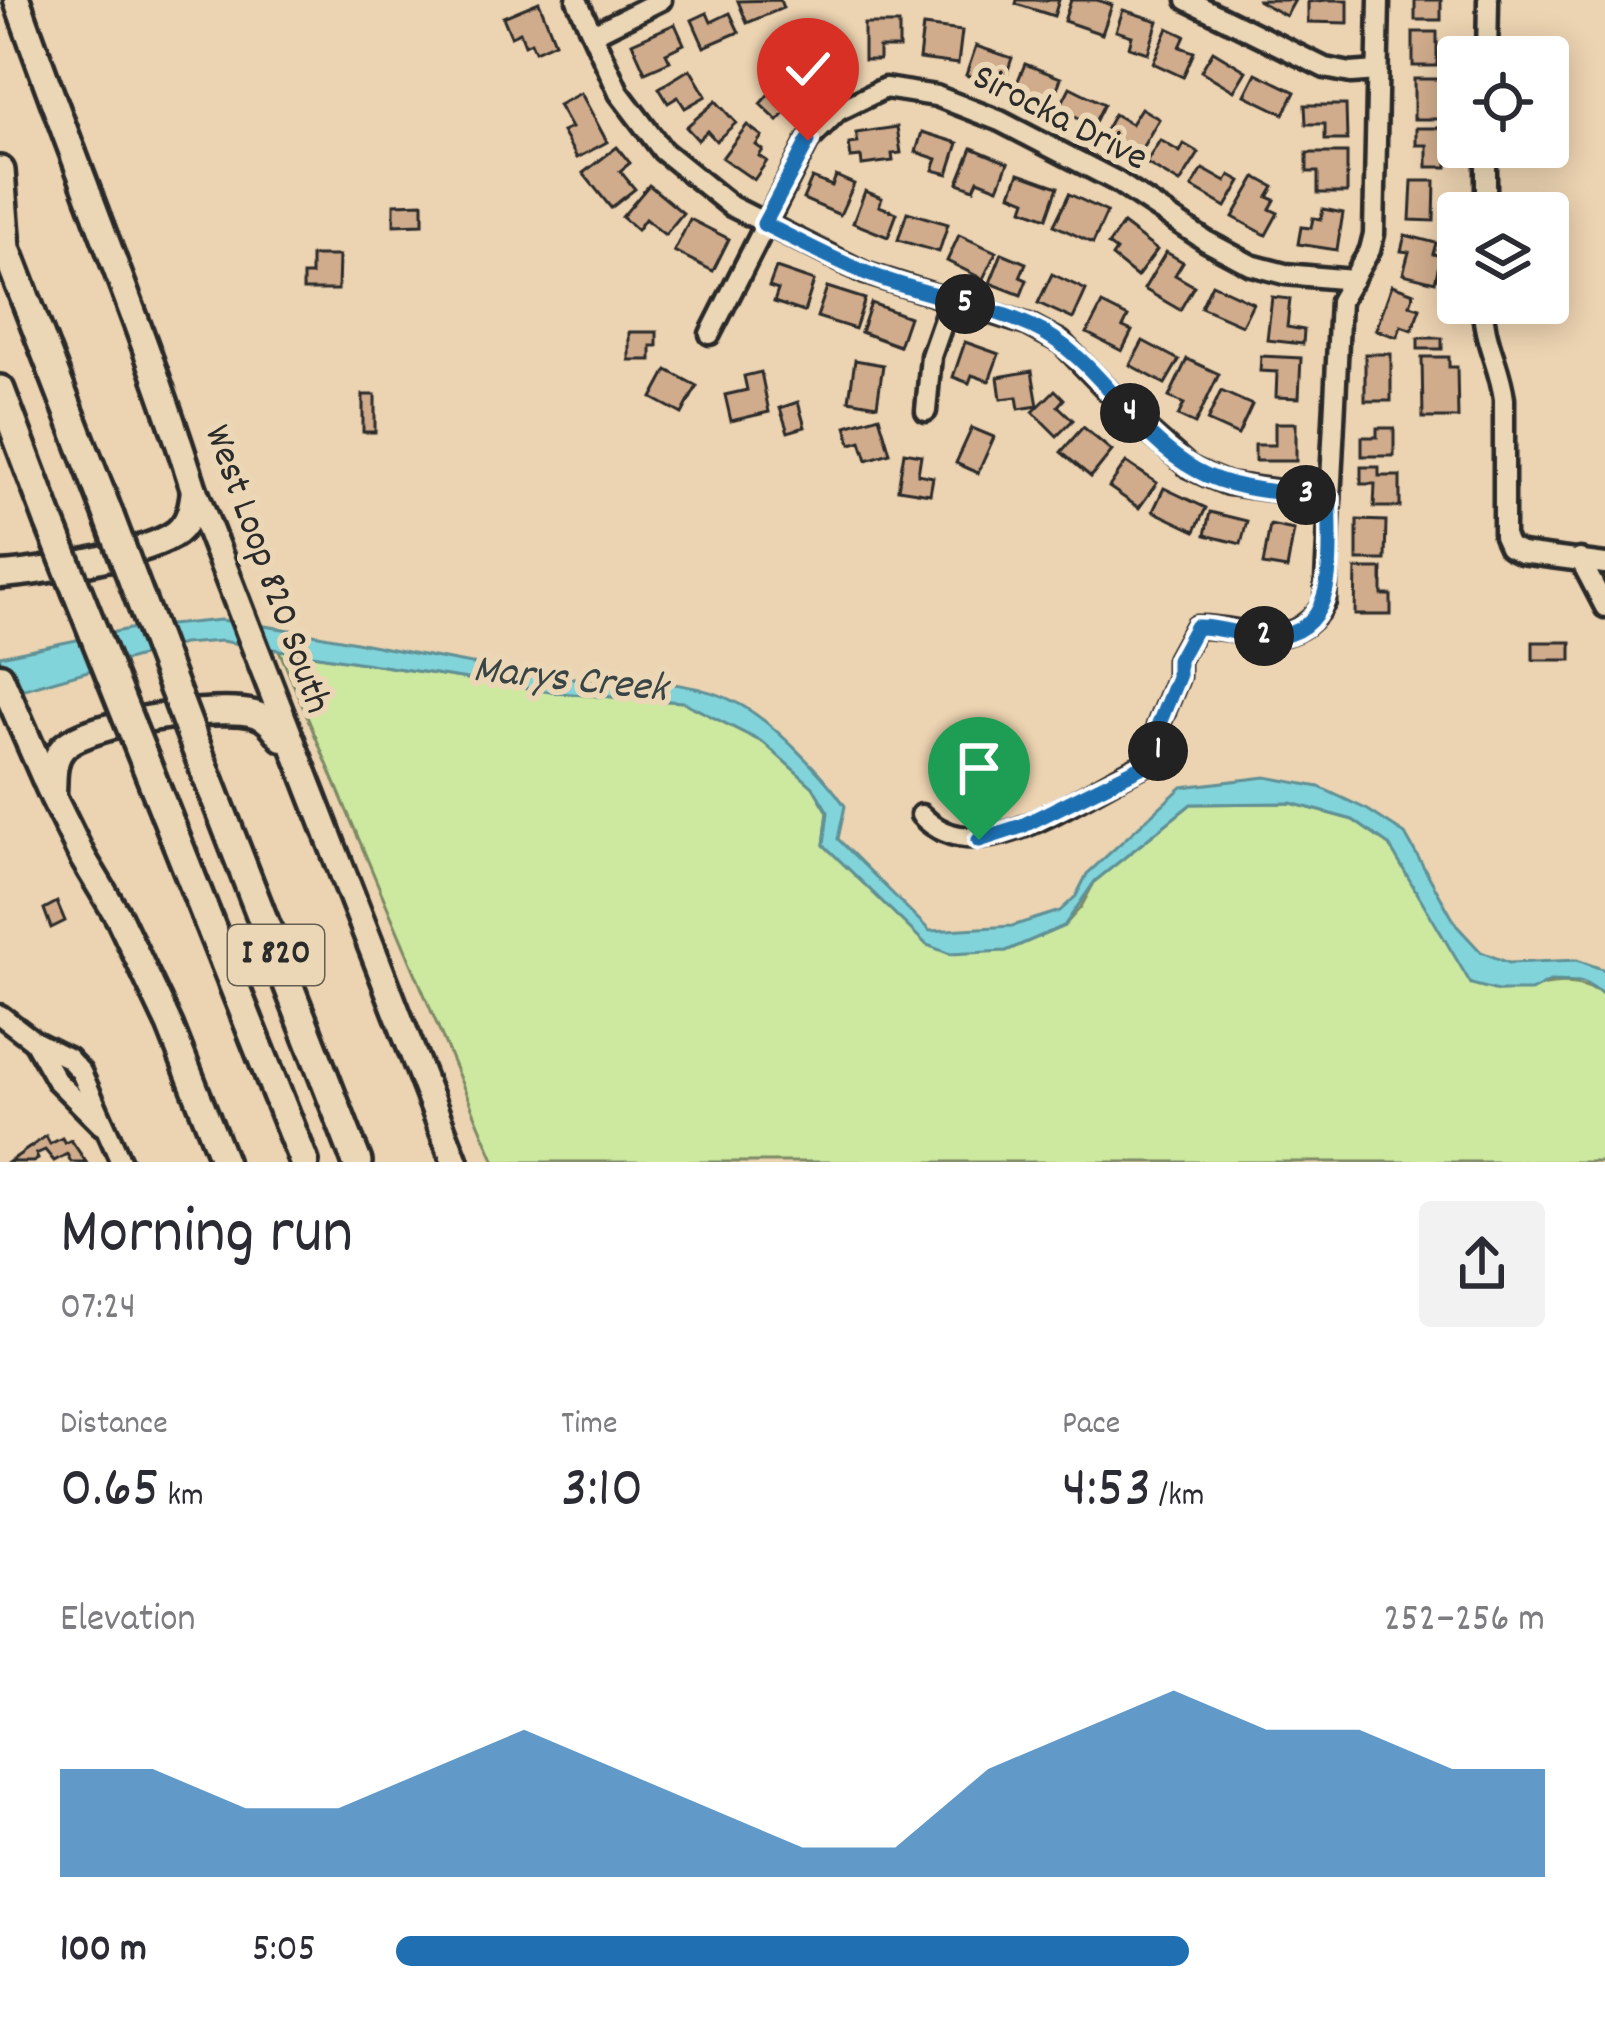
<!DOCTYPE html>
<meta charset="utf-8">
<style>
body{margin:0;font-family:Dekko,sans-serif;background:#f2f2f3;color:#2b2b33;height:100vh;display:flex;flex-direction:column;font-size:45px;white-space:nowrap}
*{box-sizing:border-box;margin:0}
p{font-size:39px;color:#7c7c81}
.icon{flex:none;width:66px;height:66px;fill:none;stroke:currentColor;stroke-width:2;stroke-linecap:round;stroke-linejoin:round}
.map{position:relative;height:1162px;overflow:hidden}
.drawer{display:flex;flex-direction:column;background:#fff;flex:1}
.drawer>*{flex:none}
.controls{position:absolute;left:1437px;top:36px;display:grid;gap:24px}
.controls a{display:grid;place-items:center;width:132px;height:132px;border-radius:12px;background:#fff;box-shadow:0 6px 30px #0003;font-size:60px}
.pin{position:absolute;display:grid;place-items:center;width:102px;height:102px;color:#fff;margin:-123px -51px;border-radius:50% 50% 50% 0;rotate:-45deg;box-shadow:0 0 12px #0007}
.pin .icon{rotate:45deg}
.km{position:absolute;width:60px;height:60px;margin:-30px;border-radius:50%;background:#222;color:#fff;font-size:33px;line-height:60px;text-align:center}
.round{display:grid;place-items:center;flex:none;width:126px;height:126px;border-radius:12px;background:#f2f2f3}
.overview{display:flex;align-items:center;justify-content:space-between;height:204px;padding:0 60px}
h1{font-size:66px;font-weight:600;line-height:90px}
.stats{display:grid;grid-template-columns:repeat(3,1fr);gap:18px;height:204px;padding:12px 60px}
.stats div{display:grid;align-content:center}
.stats b{font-size:60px;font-weight:600}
.stats small{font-size:33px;font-weight:400}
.stats p{font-size:33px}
.chart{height:336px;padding:24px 60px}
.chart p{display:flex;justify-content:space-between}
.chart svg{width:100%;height:216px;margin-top:12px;fill:#1f6fb2;opacity:.7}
ul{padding:0 60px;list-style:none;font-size:39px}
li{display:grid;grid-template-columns:192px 144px 1fr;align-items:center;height:90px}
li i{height:30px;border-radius:15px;background:#1f6fb2}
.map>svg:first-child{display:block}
.green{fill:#cde89f;stroke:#7c8a65;stroke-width:3}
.water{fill:#82d4db;stroke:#5f9095;stroke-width:3}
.building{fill:#d0ac8c;stroke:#2b2b2b;stroke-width:3}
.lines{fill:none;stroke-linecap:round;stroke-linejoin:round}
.minor-casing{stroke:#2b2b2b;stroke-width:27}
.major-casing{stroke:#2b2b2b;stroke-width:33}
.highway-casing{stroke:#2b2b2b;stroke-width:36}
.minor{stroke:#ebd7b5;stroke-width:18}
.major{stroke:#ebd7b5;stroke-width:24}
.highway{stroke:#ebd7b5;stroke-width:27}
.highway-bridge-casing{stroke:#2b2b2b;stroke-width:36;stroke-linecap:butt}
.highway-bridge{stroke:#ebd7b5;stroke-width:27}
.route-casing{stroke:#fff;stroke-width:24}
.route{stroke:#1f6fb2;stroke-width:15}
.labels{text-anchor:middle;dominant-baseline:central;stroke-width:12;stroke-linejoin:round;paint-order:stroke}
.shield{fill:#ebd7b5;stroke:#655f54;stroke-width:3}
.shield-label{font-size:36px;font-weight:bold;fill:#2b2b2b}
.street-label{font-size:39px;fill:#2b2b2b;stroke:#ebd7b5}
.water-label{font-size:42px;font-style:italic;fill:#384445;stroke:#ebd7b5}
</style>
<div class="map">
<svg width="1605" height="1162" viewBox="0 0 1605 1162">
<rect width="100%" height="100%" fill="#ecd3b1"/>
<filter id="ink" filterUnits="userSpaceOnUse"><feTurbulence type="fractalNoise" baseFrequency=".00833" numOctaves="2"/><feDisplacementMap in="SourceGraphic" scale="24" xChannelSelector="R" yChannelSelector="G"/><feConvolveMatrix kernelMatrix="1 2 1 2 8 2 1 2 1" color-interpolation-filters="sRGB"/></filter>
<g filter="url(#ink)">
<path class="green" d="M279 650 558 693 683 702 764 743 813 787 828 812 824 845 927 945 1006 951 1064 926 1081 907 1095 881 1191 804 1291 803 1353 820 1389 845 1412 882 1498 991C1542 991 1562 971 1605 995V1162H495Z"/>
<path class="water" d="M220 620C332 633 442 663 553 676 617 684 683 673 741 705 772 722 825 776 845 806L838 839 930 931 1012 926 1060 911 1076 896 1087 874 1182 787 1266 777 1319 787 1368 810 1405 834 1457 926 1481 952 1509 963 1577 960 1605 970V995L1583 982 1550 981 1531 991H1498L1471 984 1389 845 1353 820 1291 803 1191 804 1095 881 1064 926 1006 951 950 954 927 945 824 845 828 812 813 787 764 743 683 702 558 693 221 641 183 644 0 696V656L129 629Z"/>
<g class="building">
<path d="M780 0 783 8 747 23 738 1Z"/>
<path d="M1017 0H1059L1054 16 1016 4Z"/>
<path d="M1071 0H1097L1112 5 1102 34 1064 21Z"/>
<path d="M1257 0H1295L1286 16Z"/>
<path d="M1327 0H1348V23L1308 22V2Z"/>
<rect x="1415" y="0" width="26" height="20"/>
<path d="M539 2 555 42 535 51 531 42 525 45 520 32 511 36 503 17Z"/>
<path d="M1123 10 1158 21 1148 53 1129 47 1132 36 1116 31Z"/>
<path d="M707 13 711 22 730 13 739 32 704 47 692 20Z"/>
<path d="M675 24 684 44 666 53 670 61 645 72 632 43Z"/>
<path d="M864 24H899V48H879V60H864Z"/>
<path d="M923 26 962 31 958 64 919 59Z"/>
<path d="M1168 28 1185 36 1180 47 1194 52 1183 77 1153 63Z"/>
<rect x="1413" y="32" width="24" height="34"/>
<path d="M842 43 851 66 813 81 801 52 820 45 823 51Z"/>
<path d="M976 46 1012 58 1002 88 966 75Z"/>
<path d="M1213 51 1246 71 1234 91 1201 71Z"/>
<path d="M1025 64 1061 78 1051 105 1014 90Z"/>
<path d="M779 68 805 92 778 121 760 104 774 88 766 81Z"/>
<path d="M690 69 706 96 685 108 678 97 668 103 659 88Z"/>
<path d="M1256 73 1295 92 1284 114 1245 95Z"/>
<rect x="1414" y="79" width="30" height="40"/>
<path d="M1070 87 1104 104 1093 126 1059 109Z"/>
<path d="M581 93 607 142 577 158 562 132 571 128 558 105Z"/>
<path d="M716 101 736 123 716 141 707 131 698 140 686 127Z"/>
<path d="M1305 105H1346L1347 140H1325V124H1306Z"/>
<path d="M1141 108 1159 119 1138 155 1103 134 1114 114 1131 124Z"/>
<path d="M747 125 762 136 756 145 763 150 759 156 767 161 754 180 722 158Z"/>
<path d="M897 127 901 153 892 154 893 161 862 165 861 157 851 158 849 144 858 143 856 133Z"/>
<path d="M1416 128H1447V167H1427V145H1416Z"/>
<path d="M922 132 958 143 948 174 933 170 937 159 916 152Z"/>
<path d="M1160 140 1180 152 1184 144 1199 153 1180 183 1146 163Z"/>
<path d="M617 147 630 163 620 171 635 189 611 208 583 173Z"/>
<path d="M972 148 1008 163 998 188 978 180 974 189 958 183Z"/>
<path d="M1307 153H1347V193H1318V172H1307Z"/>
<path d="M1203 169 1226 182 1230 175 1241 181 1226 207 1192 187Z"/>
<path d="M1019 173 1058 187 1047 218 1023 209 1026 200 1011 194Z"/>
<path d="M836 176 854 184 840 215 803 199 812 178 832 186Z"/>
<path d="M1256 177 1274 187 1268 197 1275 200 1270 209 1278 213 1266 235 1233 217Z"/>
<path d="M1412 181H1435L1434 221 1410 220Z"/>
<path d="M649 185 683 213 665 235 645 219 637 230 622 217Z"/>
<path d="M865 191 882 198 879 206 897 213 888 237 853 223Z"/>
<path d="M1069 194 1107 212 1093 243 1054 225Z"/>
<path d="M423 203V224L394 225V204Z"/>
<path d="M1323 209 1343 213 1337 250 1298 244 1301 227 1311 228 1313 218 1321 219Z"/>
<path d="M907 212 948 224 939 252 898 240Z"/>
<path d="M690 219 729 239 713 271 674 251Z"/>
<path d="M1123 224 1157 250 1137 277 1112 257 1116 251 1108 245Z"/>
<path d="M959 235 996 252 983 279 947 261Z"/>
<path d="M1405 235 1436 243 1433 254 1441 256 1435 282 1403 274 1409 252 1401 251Z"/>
<path d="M1166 252 1183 262 1175 275 1194 286 1180 310 1144 289Z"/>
<path d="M1002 253 1026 263 1020 277 1027 280 1021 295 990 283Z"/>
<path d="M311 256H339L338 290H303V275H311Z"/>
<path d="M776 268 814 281 804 312 774 302 778 290 769 287Z"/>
<path d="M1052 274 1086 290 1073 319 1038 303Z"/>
<path d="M1212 284 1253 303 1242 325 1201 307Z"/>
<path d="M1392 285 1414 293 1410 305 1420 308 1412 330 1401 326 1397 337 1376 330Z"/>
<path d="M827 287 865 299 855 329 817 317Z"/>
<path d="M1272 297 1290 299 1287 327 1304 330 1303 344 1267 340Z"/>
<path d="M871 303 909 317 899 346 861 332Z"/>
<path d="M1102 304 1128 317 1123 327 1132 331 1122 351 1087 333Z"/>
<path d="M629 332H657V346H651V360H629Z"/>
<rect x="1418" y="338" width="24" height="11"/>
<path d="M1143 341 1179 360 1165 384 1130 365Z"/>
<path d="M965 342 999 354 989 381 972 375 969 383 953 377Z"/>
<rect x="1365" y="354" width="26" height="47"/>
<path d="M1261 356 1301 358 1299 398 1276 397 1277 372 1260 371Z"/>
<path d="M1422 357H1449V367H1457L1458 418H1423Z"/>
<path d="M1187 359 1219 374 1195 424 1178 416 1184 404 1169 397Z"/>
<path d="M855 360 883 365 877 405 849 400Z"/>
<path d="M667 370 697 386 682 414 652 398Z"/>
<path d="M1032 371 1038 406 1019 409 1017 397 1001 399 998 377Z"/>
<path d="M761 372 769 412 731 421 725 395 747 390 744 376Z"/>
<path d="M1055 390 1064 399 1058 406 1073 420 1057 436 1033 412Z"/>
<path d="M1221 391 1252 405 1238 435 1207 421Z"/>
<rect x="363" y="395" width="12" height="37"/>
<path d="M798 402 805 427 788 432 780 408Z"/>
<path d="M879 416 890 453 867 460 861 441 851 444 846 426Z"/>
<path d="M1275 423H1296V461H1255V445H1275Z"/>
<path d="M1083 427 1112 451 1091 477 1061 452Z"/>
<path d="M972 428 994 437 978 473 956 463Z"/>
<path d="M1377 428H1394V456H1362V437H1377Z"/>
<path d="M904 452 921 455 918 474 933 477 930 494 898 489Z"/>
<path d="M1126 462 1157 483 1139 508 1109 487Z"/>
<path d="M1361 467H1379V476H1400V507H1374L1375 484H1361Z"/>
<path d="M1164 488 1206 508 1195 531 1153 511Z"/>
<path d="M1210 512 1247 521 1241 544 1205 535Z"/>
<path d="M1357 520 1386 521 1385 560H1357Z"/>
<path d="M1270 525 1294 530 1287 569 1263 565Z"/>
<path d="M1356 569H1382V595H1391V615H1355Z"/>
<rect x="1533" y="642" width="38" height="18"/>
<path d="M57 902 65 921 51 928 44 909Z"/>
<path d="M46 1136 50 1144 62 1138 65 1143 71 1140 86 1162H71L67 1154 54 1161 45 1150 36 1154 38 1159 33 1162H9Z"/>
</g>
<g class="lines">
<g class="minor-casing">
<g id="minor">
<path d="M577 0 619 93 663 151 731 206 865 273 1029 325 1061 342 1139 423 1189 467 1208 476 1228 484 1330 498"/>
<path d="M1187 0 1325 68 1351 73 1377 71"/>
<path d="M593 34 661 0"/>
<path d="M1487 57 1488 0"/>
<path d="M1486 213V147"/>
<path d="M1483 303C1482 339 1500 365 1504 399V536L1509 547 1521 553 1605 564"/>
<path d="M710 334 808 141 838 111 885 88 936 96 1000 121 1116 181 1206 241 1251 265 1285 274 1353 280"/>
<path d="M926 411 931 356 951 299"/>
<path d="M1580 559 1605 607"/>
<path d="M921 815C983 880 1087 786 1151 762L1158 750V726L1178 677V660L1196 627C1246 625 1290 659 1325 602L1340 301 1370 250 1374 234 1379 0"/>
<path d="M0 1015 34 1041 68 1058 81 1072 121 1162"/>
<path d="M34 1041 56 1080 101 1125"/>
</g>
</g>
<g class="major-casing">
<g id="major">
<path d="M17 0C74 164 142 325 194 490L455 1162"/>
<path d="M0 575C37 573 148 554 176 533 190 522 192 506 194 490"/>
<path d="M0 676 53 797 83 858 119 918 170 1026 224 1162"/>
<path d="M53 793C54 778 52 760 63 748 87 722 220 704 254 714 267 717 274 727 282 738"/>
</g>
</g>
<g class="highway-casing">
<g id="highway">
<path d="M0 171 6 249"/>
<path d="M0 233 109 516"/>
<path d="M0 390 50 523"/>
<path d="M196 747 357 1162"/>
<path d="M146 764 304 1162"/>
</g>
</g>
<use href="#minor" class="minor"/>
<use href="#major" class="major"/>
<use href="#highway" class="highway"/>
<g class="highway-bridge-casing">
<g id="highway-bridge">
<path d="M109 516 196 747"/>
<path d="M50 523 146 764"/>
</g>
</g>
<use href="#highway-bridge" class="highway-bridge"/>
</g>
</g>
<g class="lines" filter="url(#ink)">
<g class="route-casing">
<path id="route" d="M808 141 764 224C797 240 830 258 864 272 918 294 977 302 1031 326 1100 357 1130 434 1196 470 1235 492 1286 492 1330 498 1328 550 1343 633 1271 637 1246 638 1221 626 1196 627L1178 660V677L1158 726V750L1151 762 1022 826 979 840"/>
</g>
<use href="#route" class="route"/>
</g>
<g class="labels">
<rect class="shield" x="228" y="925" width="96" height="60" rx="9"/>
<g class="shield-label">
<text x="276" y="955">I 820</text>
</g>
<g class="street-label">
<text transform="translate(1059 120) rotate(27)">Sirocka Drive</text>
<text transform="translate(265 570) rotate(70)">West Loop 820 South</text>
</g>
<g class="water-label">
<text transform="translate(570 682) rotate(6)">Marys Creek</text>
</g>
</g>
</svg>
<div class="controls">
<a><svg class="icon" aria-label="locate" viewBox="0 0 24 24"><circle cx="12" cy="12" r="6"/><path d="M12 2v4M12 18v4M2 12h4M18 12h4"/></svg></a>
<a><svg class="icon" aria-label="layers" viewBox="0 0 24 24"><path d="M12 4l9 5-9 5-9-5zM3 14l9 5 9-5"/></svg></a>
</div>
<div class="pin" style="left:979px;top:840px;background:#1e9e55"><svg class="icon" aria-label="arrive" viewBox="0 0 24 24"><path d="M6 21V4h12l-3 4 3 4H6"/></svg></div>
<div class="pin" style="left:808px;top:141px;background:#d93025"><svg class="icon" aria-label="check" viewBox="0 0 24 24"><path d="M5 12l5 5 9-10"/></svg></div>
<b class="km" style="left:1158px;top:751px">1</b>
<b class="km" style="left:1264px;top:636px">2</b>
<b class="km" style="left:1306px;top:495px">3</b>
<b class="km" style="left:1130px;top:413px">4</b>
<b class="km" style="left:965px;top:304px">5</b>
</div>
<section class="drawer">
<div class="overview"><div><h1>Morning run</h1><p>07:24</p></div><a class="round"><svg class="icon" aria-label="share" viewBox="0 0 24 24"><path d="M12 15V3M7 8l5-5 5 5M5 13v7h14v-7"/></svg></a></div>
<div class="stats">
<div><p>Distance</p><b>0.65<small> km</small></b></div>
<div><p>Time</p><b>3:10</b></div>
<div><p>Pace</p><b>4:53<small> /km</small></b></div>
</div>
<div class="chart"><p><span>Elevation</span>252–256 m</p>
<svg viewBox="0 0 160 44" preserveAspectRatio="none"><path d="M0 44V22L10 22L20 30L30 30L40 22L50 14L60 22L70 30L80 38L90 38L100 22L110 14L120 6L130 14L140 14L150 22L160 22V44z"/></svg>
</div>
<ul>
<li><b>100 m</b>5:05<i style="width:69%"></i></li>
</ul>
</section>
